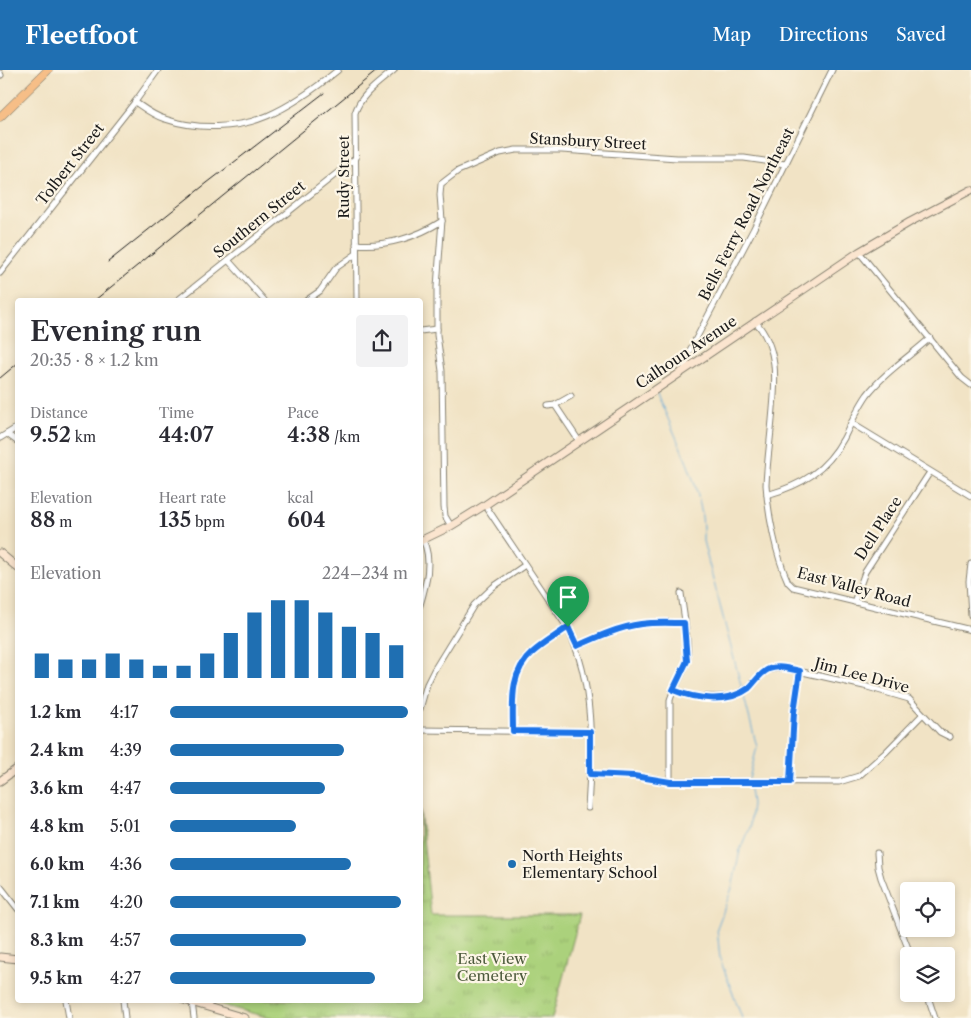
<!DOCTYPE html>
<meta charset="utf-8">
<style>
body{margin:0;font-family:"Libre Caslon Text",serif;background:#f2f2f3;color:#2b2b33;height:100vh;display:flex;flex-direction:column;font-size:19px;white-space:nowrap}
*{box-sizing:border-box;margin:0}
p{font-size:16px;color:#7c7c81}
.icon{flex:none;width:28px;height:28px;fill:none;stroke:currentColor;stroke-width:2;stroke-linecap:round;stroke-linejoin:round}
.map{position:relative;flex:1;overflow:hidden}
.drawer{position:absolute;left:15px;top:228px;width:408px;height:705px;display:flex;flex-direction:column;background:#fff;border-radius:5px;box-shadow:0 2px 8px #0003}
.drawer>*{flex:none}
.controls{position:absolute;left:900px;top:812px;display:grid;gap:10px}
.controls a{display:grid;place-items:center;width:55px;height:55px;border-radius:5px;background:#fff;box-shadow:0 2px 8px #0003;font-size:25px}
.pin{position:absolute;display:grid;place-items:center;width:42px;height:42px;color:#fff;margin:-51px -21px;border-radius:50% 50% 50% 0;rotate:-45deg;box-shadow:0 0 5px #0007}
.pin .icon{rotate:45deg}
.round{display:grid;place-items:center;flex:none;width:52px;height:52px;border-radius:5px;background:#f2f2f3}
.overview{display:flex;align-items:center;justify-content:space-between;height:85px;padding:0 15px}
h1{font-size:28px;font-weight:600;line-height:38px}
.figures{display:grid;grid-template-columns:repeat(3,1fr);gap:8px;height:85px;padding:5px 15px}
.figures div{display:grid;align-content:center}
.figures b{font-size:21px;font-weight:600}
.figures small{font-size:14px;font-weight:400}
.figures p{font-size:14px}
.chart{height:140px;padding:10px 15px}
.chart p{display:flex;justify-content:space-between}
.chart svg{width:100%;height:90px;margin-top:5px;stroke:#1f6fb2;stroke-width:6}
ul{padding:0 15px;list-style:none;font-size:16px}
li{display:grid;grid-template-columns:80px 60px 1fr;align-items:center;height:38px}
li i{height:12px;border-radius:6px;background:#1f6fb2}
header{display:flex;align-items:center;gap:30px;box-sizing:border-box;height:70px;padding:0 25px;background:#1f6fb2;color:#fff}
header strong{font-size:24px}
nav{display:flex;gap:28px;margin-inline-start:auto;font-size:18px}
.map>svg:first-child{display:block}
.park{fill:url(#park-tufts);stroke:#64764c}
.lines{fill:none;stroke-linecap:round;stroke-linejoin:round}
.stream{stroke:#60a8d7;stroke-width:1}
.street-casing{stroke:#868070;stroke-width:7}
.secondary-casing{stroke:#868070;stroke-width:9}
.primary-casing{stroke:#868070;stroke-width:9}
.street{stroke:#fff;stroke-width:5}
.secondary{stroke:#fbe5cf;stroke-width:7}
.primary{stroke:#f6be87;stroke-width:8}
.rail{stroke:#1c1c1c;stroke-width:1}
.route-casing{stroke:#fff;stroke-width:10}
.route{stroke:#1a73e8;stroke-width:6}
.poi-dot{fill:#1f6fb2;stroke:#fcf5e5;stroke-width:2}
.labels{text-anchor:middle;dominant-baseline:central;stroke-width:4.5;stroke-linejoin:round;paint-order:stroke}
.street-label{font-size:15px;fill:#1c1c1c;stroke:#fcf5e5}
.poi-label{font-size:15px;fill:#1c1c1c;stroke:#fcf5e5;text-anchor:start}
.park-label{font-size:15px;fill:#4e5b3d;stroke:#fcf5e5}
</style>
<header>
<strong>Fleetfoot</strong>
<nav><a>Map</a><a>Directions</a><a>Saved</a></nav>
</header>
<div class="map">
<svg width="971" height="948" viewBox="0 0 971 948">
<defs>
<pattern id="park-tufts" width="24" height="20" patternUnits="userSpaceOnUse" patternTransform="scale(1.25)"><rect width="24" height="20" fill="#abd17b"/><path d="M3 7l-1-3M5 7V3M7 7l1-3M15 17l-1-3M17 17v-4M19 17l1-3" fill="none" stroke="#93b36a"/></pattern>
</defs>
<rect width="100%" height="100%" fill="#fcf5e5"/>
<filter id="ink" filterUnits="userSpaceOnUse"><feTurbulence type="fractalNoise" baseFrequency=".02" numOctaves="2"/><feDisplacementMap in="SourceGraphic" scale="10" xChannelSelector="R" yChannelSelector="G"/><feConvolveMatrix kernelMatrix="1 2 1 2 8 2 1 2 1" color-interpolation-filters="sRGB"/></filter>
<filter id="wash" filterUnits="userSpaceOnUse"><feTurbulence type="fractalNoise" baseFrequency=".0096" numOctaves="4" result="noise"/><feDisplacementMap in="SourceGraphic" scale="20" xChannelSelector="R" yChannelSelector="G"/><feGaussianBlur stdDeviation="1.12" result="paint"/><feColorMatrix in="noise" values="0 0 0 0 0 0 0 0 0 0 0 0 0 0 0 0 0 1.4 0 .05"/><feComposite in="paint" operator="in"/></filter>
<g filter="url(#wash)">
<rect width="100%" height="100%" fill="#f1e3c5"/>
<path class="park" d="M420 740 431 845H580L552 948H270L204 930H420Z"/>
<g class="lines">
<g class="stream">
<path d="M657 323C660 333 665 341 669 351 686 390 705 428 703 471L742 619"/>
<path d="M743 623 757 677 749 709"/>
<path d="M742 948 720 889 717 858 732 818 740 780 750 755 752 733 749 713"/>
</g>
</g>
</g>
<g filter="url(#ink)">
<g class="lines">
<g class="street-casing">
<g id="street">
<path d="M0 3 1 5"/>
<path d="M135 32C145 39 154 46 165 49 197 60 237 59 267 46 293 35 316 18 338 0"/>
<path d="M356 174C386 177 417 167 442 151"/>
<path d="M859 182 962 308 971 315"/>
<path d="M228 190 264 230"/>
<path d="M0 203 135 32 158 0"/>
<path d="M178 230 356 88"/>
<path d="M307 230 320 221 336 198 356 184"/>
<path d="M357 230 355 43C361 24 379 13 394 0"/>
<path d="M755 251C781 281 775 314 772 350 770 372 767 393 766 415 768 444 776 486 788 512L793 517 971 560"/>
<path d="M420 261 437 259"/>
<path d="M684 300 688 284 753 160 832 0"/>
<path d="M555 335 579 371"/>
<path d="M548 336 555 335 571 326"/>
<path d="M851 353 971 426"/>
<path d="M7 364 18 372"/>
<path d="M0 368 18 357"/>
<path d="M767 425C802 415 826 401 844 368 851 353 858 338 867 325 884 303 909 287 930 268"/>
<path d="M485 435 567 557C595 614 592 677 588 738"/>
<path d="M451 456 445 446 444 437 442 301 437 265V217L442 150 440 125 441 114 458 101 500 83 516 80H562L677 88H744L785 94"/>
<path d="M971 494 969 511 971 545"/>
<path d="M854 532 865 502 930 402"/>
<path d="M420 535C426 515 433 490 423 470"/>
<path d="M577 577C597 567 619 557 641 554 655 552 670 553 684 553"/>
<path d="M673 620 690 626 716 627 734 626 749 617 765 601 770 599 785 598 864 616 909 629 940 662 950 667"/>
<path d="M420 639 427 614 434 600 474 535 493 517 525 495"/>
<path d="M420 660 590 662"/>
<path d="M513 661C513 633 509 603 532 583 543 573 556 566 567 557"/>
<path d="M590 704 634 706 670 711 839 712 859 706 886 682 922 645"/>
<path d="M670 711V630C674 616 684 604 687 590 690 575 683 540 681 523"/>
<path d="M790 712 794 642 800 601"/>
<path d="M877 783 878 797 881 808 911 886"/>
<path d="M0 816 18 839"/>
<path d="M927 924 935 948"/>
<path d="M66 930 69 948"/>
<path d="M123 930 125 948"/>
<path d="M192 932 194 948"/>
</g>
</g>
<g class="secondary-casing">
<g id="secondary">
<path d="M420 471 451 456 485 435 859 182 910 152 971 120"/>
<path d="M0 483 18 498"/>
<path d="M0 711 18 698"/>
<path d="M0 887 18 889"/>
<path d="M184 930 245 948"/>
</g>
</g>
<g class="primary-casing">
<path id="primary" d="M0 47 48 0"/>
</g>
<use href="#street" class="street"/>
<use href="#secondary" class="secondary"/>
<use href="#primary" class="primary"/>
<g class="rail">
<path d="M108 192 207 113 324 23"/>
<path d="M95 230 378 0"/>
<path d="M0 308 18 293"/>
</g>
</g>
</g>
<g class="lines" filter="url(#ink)">
<g class="route-casing">
<path id="route" d="M684 553 687 591 673 620C695 629 728 634 749 618 755 612 761 602 769 599 779 595 790 599 800 601L794 642 790 712H670L634 706 590 704V662L513 661C513 633 509 603 532 583 543 573 556 566 568 557L577 576C597 567 619 557 641 554 655 552 670 553 684 553Z"/>
</g>
<use href="#route" class="route"/>
</g>
<circle class="poi-dot" cx="512" cy="794" r="5"/>
<g class="labels">
<g class="street-label">
<text transform="translate(588 71) rotate(3)">Stansbury Street</text>
<text transform="translate(70 94) rotate(-52)">Tolbert Street</text>
<text transform="translate(343 107) rotate(-90)">Rudy Street</text>
<text transform="translate(746 144) rotate(-63)">Bells Ferry Road Northeast</text>
<text transform="translate(259 149) rotate(-39)">Southern Street</text>
<text transform="translate(686 282) rotate(-34)">Calhoun Avenue</text>
<text transform="translate(878 458) rotate(-57)">Dell Place</text>
<text transform="translate(854 517) rotate(15)">East Valley Road</text>
<text transform="translate(862 605) rotate(15)">Jim Lee Drive</text>
</g>
<g class="poi-label">
<text x="522" y="785">North Heights<tspan x="522" dy="17">Elementary School</tspan></text>
</g>
<g class="park-label">
<text x="492" y="888">East View<tspan x="492" dy="17">Cemetery</tspan></text>
</g>
</g>
</svg>
<div class="controls">
<a><svg class="icon" aria-label="locate" viewBox="0 0 24 24"><circle cx="12" cy="12" r="6"/><path d="M12 2v4M12 18v4M2 12h4M18 12h4"/></svg></a>
<a><svg class="icon" aria-label="layers" viewBox="0 0 24 24"><path d="M12 4l9 5-9 5-9-5zM3 14l9 5 9-5"/></svg></a>
</div>
<div class="pin" style="left:568px;top:557px;background:#1e9e55"><svg class="icon" aria-label="arrive" viewBox="0 0 24 24"><path d="M6 21V4h12l-3 4 3 4H6"/></svg></div>
<section class="drawer">
<div class="overview"><div><h1>Evening run</h1><p>20:35 · 8 × 1.2 km</p></div><a class="round"><svg class="icon" aria-label="share" viewBox="0 0 24 24"><path d="M12 15V3M7 8l5-5 5 5M5 13v7h14v-7"/></svg></a></div>
<div class="figures">
<div><p>Distance</p><b>9.52<small> km</small></b></div>
<div><p>Time</p><b>44:07</b></div>
<div><p>Pace</p><b>4:38<small> /km</small></b></div>
</div>
<div class="figures">
<div><p>Elevation</p><b>88<small> m</small></b></div>
<div><p>Heart rate</p><b>135<small> bpm</small></b></div>
<div><p>kcal</p><b>604</b></div>
</div>
<div class="chart"><p><span>Elevation</span>224–234 m</p>
<svg viewBox="0 0 160 44" preserveAspectRatio="none"><path d="M5 44V32M15 44V35M25 44V35M35 44V32M45 44V35M55 44V38M65 44V38M75 44V32M85 44V22M95 44V12M105 44V6M115 44V6M125 44V12M135 44V19M145 44V22M155 44V28"/></svg>
</div>
<ul>
<li><b>1.2 km</b>4:17<i style="width:100%"></i></li>
<li><b>2.4 km</b>4:39<i style="width:73%"></i></li>
<li><b>3.6 km</b>4:47<i style="width:65%"></i></li>
<li><b>4.8 km</b>5:01<i style="width:53%"></i></li>
<li><b>6.0 km</b>4:36<i style="width:76%"></i></li>
<li><b>7.1 km</b>4:20<i style="width:97%"></i></li>
<li><b>8.3 km</b>4:57<i style="width:57%"></i></li>
<li><b>9.5 km</b>4:27<i style="width:86%"></i></li>
</ul>
</section>
</div>
